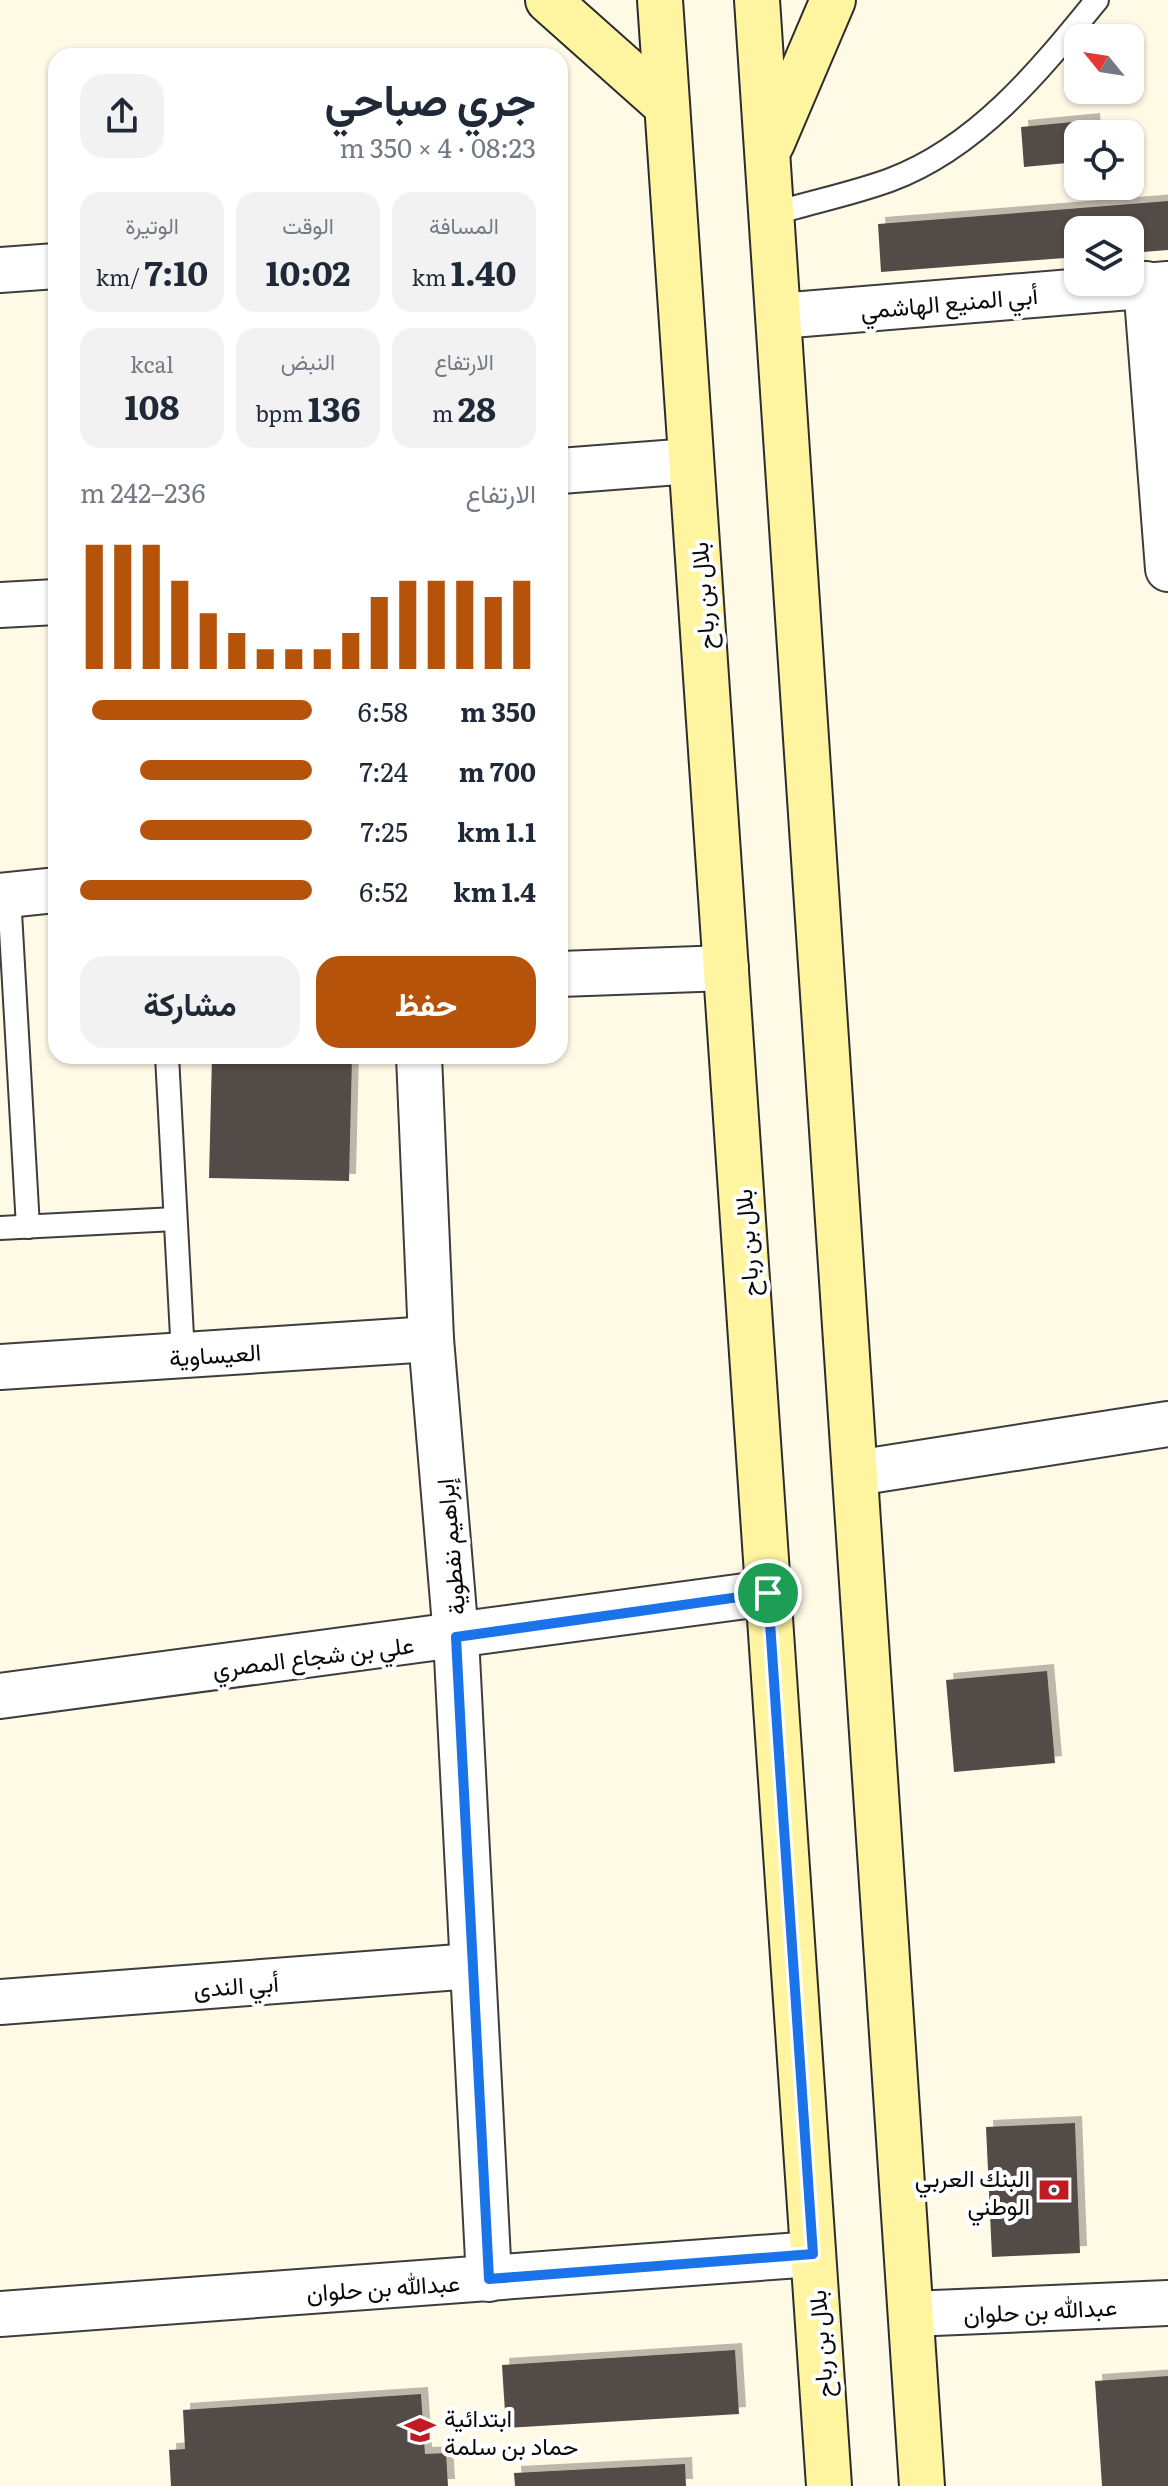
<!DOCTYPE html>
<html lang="ar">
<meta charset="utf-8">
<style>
body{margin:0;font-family:Literata,Vazirmatn,serif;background:#f2f2f3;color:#1f2937;direction:rtl;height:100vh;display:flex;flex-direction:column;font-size:30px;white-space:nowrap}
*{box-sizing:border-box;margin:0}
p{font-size:26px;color:#747a83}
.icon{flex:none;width:44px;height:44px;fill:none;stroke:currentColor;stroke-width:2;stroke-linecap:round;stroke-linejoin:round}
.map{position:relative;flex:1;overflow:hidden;direction:ltr}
.drawer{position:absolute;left:48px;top:48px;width:520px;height:1016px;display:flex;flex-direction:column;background:#fff;border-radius:24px;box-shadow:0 2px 6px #0004;direction:rtl}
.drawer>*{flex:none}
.needle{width:52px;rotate:300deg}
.controls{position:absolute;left:1064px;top:24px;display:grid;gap:16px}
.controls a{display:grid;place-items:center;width:80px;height:80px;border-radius:16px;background:#fff;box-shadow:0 2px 6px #0004;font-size:40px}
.pin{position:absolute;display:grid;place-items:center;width:68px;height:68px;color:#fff;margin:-34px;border:4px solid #fff;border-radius:50%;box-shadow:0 2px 8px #0007}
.round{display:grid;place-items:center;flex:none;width:84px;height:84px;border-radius:24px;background:#f2f2f3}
.overview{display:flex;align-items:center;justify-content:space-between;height:136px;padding:0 32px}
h1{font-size:44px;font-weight:700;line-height:60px}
.figures{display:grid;grid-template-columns:repeat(3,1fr);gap:12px;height:136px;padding:8px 32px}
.figures div{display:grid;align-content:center;border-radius:20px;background:#f2f2f3;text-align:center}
.figures b{font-size:34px;font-weight:700}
.figures small{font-size:22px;font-weight:400}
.figures p{font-size:22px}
.chart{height:224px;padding:16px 32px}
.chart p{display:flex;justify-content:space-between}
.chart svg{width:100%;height:144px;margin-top:8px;stroke:#b45309;stroke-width:6}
.button{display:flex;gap:16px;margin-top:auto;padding:16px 32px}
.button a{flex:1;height:92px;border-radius:24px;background:#b45309;color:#fff;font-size:32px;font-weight:700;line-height:92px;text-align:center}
.button a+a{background:#f2f2f3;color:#1f2937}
ul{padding:0 32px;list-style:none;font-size:26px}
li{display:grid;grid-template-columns:128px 96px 1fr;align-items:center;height:60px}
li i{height:20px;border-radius:10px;background:#b45309}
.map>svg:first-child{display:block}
.building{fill:#534b46;filter:url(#shadow)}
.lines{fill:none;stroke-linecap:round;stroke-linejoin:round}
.service-casing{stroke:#3d3d3d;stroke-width:26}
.minor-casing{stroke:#3d3d3d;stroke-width:48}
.secondary-casing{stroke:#2c2c2c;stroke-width:48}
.service{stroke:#fff;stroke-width:22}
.minor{stroke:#fff;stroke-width:44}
.secondary{stroke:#fff5a1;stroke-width:44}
.route-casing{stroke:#fff;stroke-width:16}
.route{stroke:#1a73e8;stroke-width:10}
.labels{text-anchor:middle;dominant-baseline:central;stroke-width:8;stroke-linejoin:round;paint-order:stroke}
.street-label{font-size:24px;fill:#0a0a0a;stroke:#fff}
.poi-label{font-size:24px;fill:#0a0a0a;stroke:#fff;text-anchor:end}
</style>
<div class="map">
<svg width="1168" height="2486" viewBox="0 0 1168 2486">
<defs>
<filter id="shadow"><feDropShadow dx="7" dy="-7" stdDeviation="0" flood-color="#0004"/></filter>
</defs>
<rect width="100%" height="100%" fill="#fffae6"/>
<g class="building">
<path d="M1093 120 1094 134H1078V162L1024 167 1021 127Z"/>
<path d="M1168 201V250L1130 253V230H1078V257L881 272 878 224Z"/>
<path d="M212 1056 352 1058 349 1181 209 1178Z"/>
<path d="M1047 1671 1055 1763 954 1772 946 1680Z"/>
<path d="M1075 2123 1080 2253 992 2257 986 2127Z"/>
<path d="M735 2350 739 2414 506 2428 502 2365Z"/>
<path d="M1168 2376V2486H1102L1095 2381Z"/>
<path d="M421 2394 425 2454 446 2453 448 2486H171L169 2450 185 2449 183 2410Z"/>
<path d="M685 2464 686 2486H515L514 2473Z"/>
</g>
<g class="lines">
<g class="service-casing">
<g id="service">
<path d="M772 214C811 202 852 194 890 180 978 147 1040 70 1097 0"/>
<path d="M9 895 28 1227"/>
<path d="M167 1056 183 1355"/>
<path d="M0 1228 175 1219"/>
</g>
</g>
<g class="minor-casing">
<g id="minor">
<path d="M0 270 56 266"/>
<path d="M1146 284 1168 569"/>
<path d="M779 316 1168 284"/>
<path d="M560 471 691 461"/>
<path d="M0 605 56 602"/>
<path d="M0 896 56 890"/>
<path d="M560 974 726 968"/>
<path d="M419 1056 431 1339 456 1637 489 2279"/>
<path d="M0 1367 431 1339"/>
<path d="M856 1473 1168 1424"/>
<path d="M0 1696 768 1593"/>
<path d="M0 2002 472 1966"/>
<path d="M0 2314 813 2254"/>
<path d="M911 2314 1168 2303"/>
</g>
</g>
<g class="secondary-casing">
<g id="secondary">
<path d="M548 0 667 106"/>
<path d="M660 0 829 2486"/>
<path d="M757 0 922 2486"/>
<path d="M772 143 833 0"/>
</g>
</g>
<use href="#service" class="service"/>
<use href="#minor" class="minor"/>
<use href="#secondary" class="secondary"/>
</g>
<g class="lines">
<g class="route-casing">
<path id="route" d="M768 1593 813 2254 489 2279 456 1637Z"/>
</g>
<use href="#route" class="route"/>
</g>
<defs>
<g id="bank-bare" transform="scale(2.4)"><path d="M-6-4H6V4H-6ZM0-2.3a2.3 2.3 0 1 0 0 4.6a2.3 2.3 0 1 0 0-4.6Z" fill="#c01b22" stroke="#fff" stroke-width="2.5" paint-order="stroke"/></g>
<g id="school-bare" transform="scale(2.4)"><path d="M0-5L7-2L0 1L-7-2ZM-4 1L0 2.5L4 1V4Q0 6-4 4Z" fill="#c01b22" stroke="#fff" stroke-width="2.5" paint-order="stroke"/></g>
</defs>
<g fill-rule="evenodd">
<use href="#bank-bare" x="1054" y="2190"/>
<use href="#school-bare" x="420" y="2430"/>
</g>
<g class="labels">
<g class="street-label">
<text transform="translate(949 301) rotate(-5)">أبي المنيع الهاشمي</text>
<text transform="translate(701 596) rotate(-94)">بلال بن رباح</text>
<text transform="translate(745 1243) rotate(-94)">بلال بن رباح</text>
<text transform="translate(215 1353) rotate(-4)">العيساوية</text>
<text transform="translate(449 1547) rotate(-95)">إبراهيم نفطوية</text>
<text transform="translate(313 1655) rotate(-7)">علي بن شجاع المصري</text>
<text transform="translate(236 1984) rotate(-4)">أبي الندى</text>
<text transform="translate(383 2286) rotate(-4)">عبدالله بن حلوان</text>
<text transform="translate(1040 2309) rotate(-3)">عبدالله بن حلوان</text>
<text transform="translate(819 2344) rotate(-94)">بلال بن رباح</text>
</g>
<g class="poi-label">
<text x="1030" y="2176">البنك العربي<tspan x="1030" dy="28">الوطني</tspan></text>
<text x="444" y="2416" text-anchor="start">ابتدائية<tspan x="444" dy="28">حماد بن سلمة</tspan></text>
</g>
</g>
</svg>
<div class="controls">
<a><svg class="needle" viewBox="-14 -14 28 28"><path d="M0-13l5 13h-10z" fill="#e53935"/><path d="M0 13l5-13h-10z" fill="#747a83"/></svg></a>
<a><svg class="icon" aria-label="locate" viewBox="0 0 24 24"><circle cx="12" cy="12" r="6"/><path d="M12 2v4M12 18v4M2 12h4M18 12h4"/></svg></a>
<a><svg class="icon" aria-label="layers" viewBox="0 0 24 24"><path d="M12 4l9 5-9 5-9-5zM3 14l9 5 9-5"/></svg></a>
</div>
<div class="pin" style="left:768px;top:1593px;background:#1e9e55"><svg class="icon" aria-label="arrive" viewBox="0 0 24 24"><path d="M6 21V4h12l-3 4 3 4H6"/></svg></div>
<section class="drawer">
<div class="overview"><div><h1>جري صباحي</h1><p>08:23 · 4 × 350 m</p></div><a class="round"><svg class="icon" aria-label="share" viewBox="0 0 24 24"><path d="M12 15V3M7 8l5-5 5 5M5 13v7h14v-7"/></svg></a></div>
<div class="figures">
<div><p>المسافة</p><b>1.40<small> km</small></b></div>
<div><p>الوقت</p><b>10:02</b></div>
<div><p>الوتيرة</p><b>7:10<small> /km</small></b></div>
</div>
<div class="figures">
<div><p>الارتفاع</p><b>28<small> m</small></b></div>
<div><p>النبض</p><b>136<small> bpm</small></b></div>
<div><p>kcal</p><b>108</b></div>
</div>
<div class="chart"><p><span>الارتفاع</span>236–242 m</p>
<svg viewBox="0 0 160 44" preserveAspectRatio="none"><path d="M5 44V6M15 44V6M25 44V6M35 44V17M45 44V27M55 44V33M65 44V38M75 44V38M85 44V38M95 44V33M105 44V22M115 44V17M125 44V17M135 44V17M145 44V22M155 44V17"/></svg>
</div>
<ul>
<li><b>350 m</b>6:58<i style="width:95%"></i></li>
<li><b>700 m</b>7:24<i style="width:74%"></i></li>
<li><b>1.1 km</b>7:25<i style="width:74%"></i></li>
<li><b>1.4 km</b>6:52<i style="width:100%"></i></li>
</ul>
<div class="button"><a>حفظ</a><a>مشاركة</a></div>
</section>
</div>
